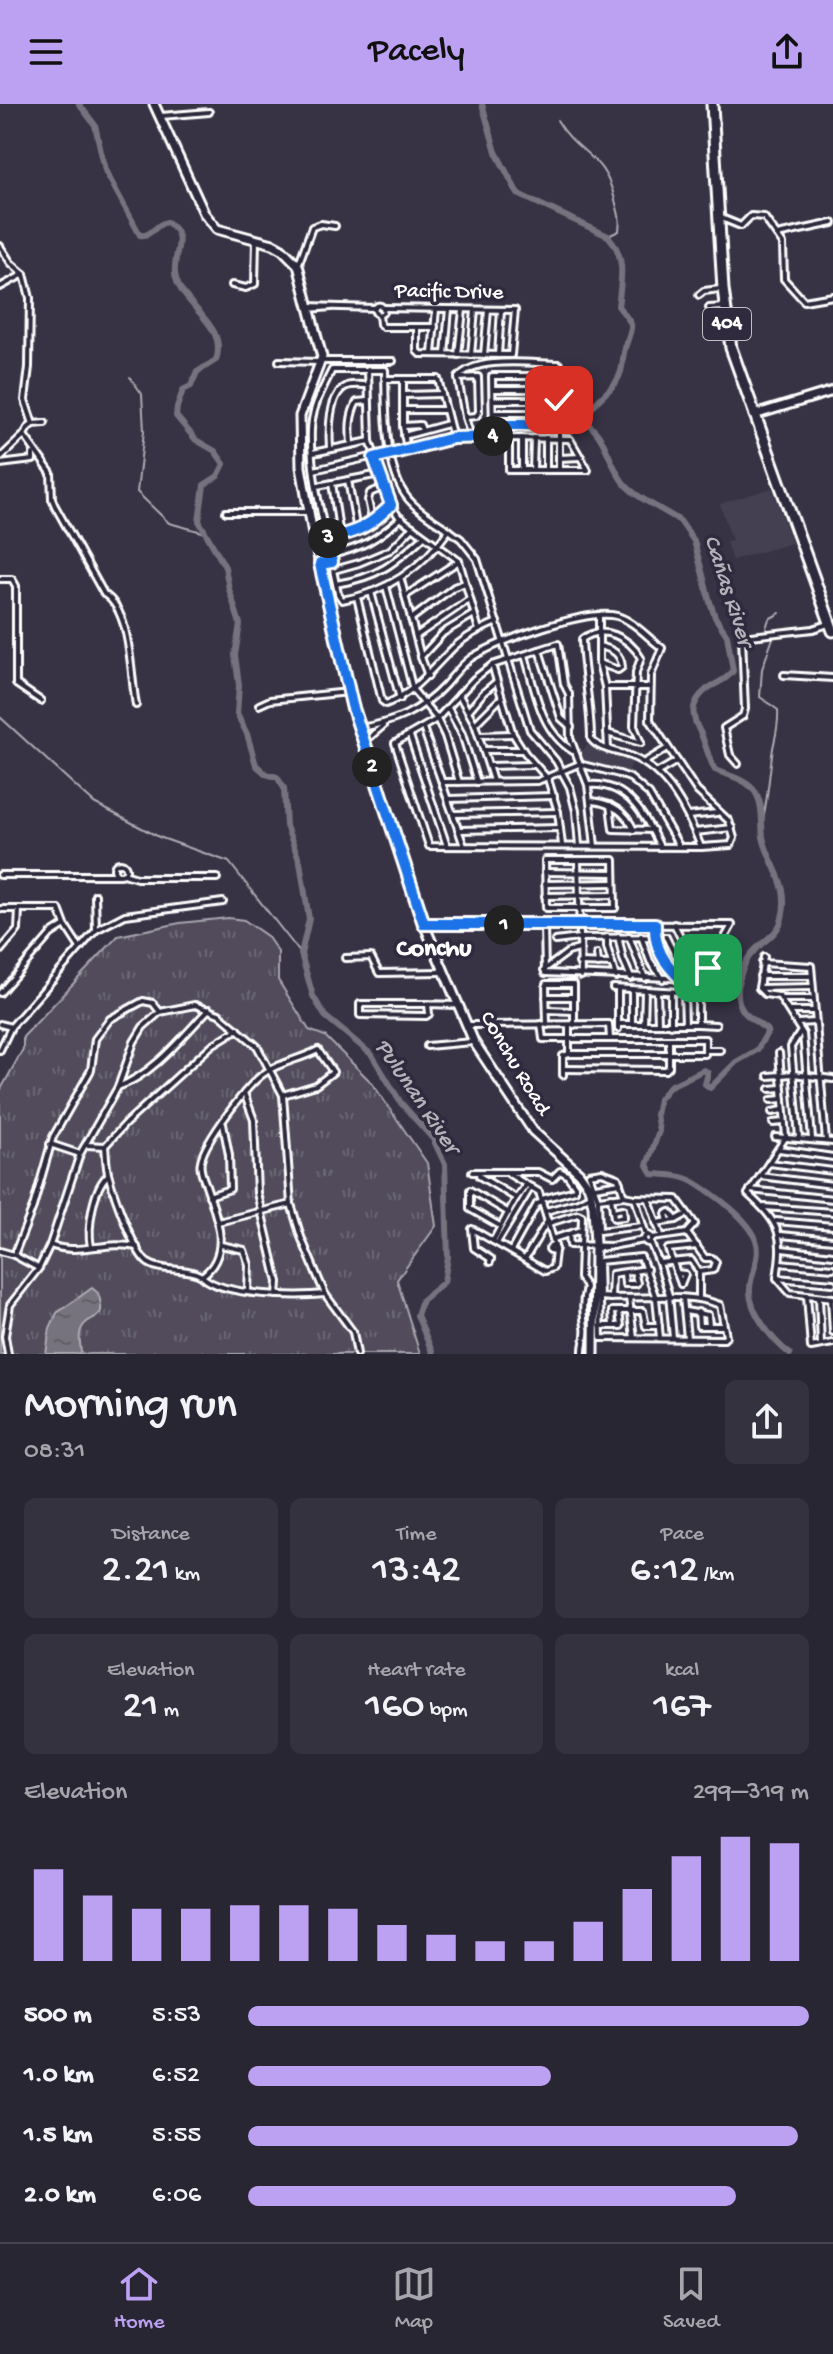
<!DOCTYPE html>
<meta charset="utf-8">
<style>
body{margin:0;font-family:"Gochi Hand",sans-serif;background:#353240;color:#f1f3f6;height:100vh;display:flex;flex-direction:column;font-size:30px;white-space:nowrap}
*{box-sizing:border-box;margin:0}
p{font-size:26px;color:#a5a5ac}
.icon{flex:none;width:44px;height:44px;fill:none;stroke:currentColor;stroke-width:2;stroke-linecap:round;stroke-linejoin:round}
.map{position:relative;height:1250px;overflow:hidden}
.side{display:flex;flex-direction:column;background:#292634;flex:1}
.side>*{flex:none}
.pin{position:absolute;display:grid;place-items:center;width:68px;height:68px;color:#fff;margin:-34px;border-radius:16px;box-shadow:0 4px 12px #0006}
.km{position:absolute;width:40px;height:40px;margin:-20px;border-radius:50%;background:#222;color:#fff;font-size:22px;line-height:40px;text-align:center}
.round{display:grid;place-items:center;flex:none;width:84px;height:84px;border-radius:12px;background:#353240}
.overview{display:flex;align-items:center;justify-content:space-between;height:136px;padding:0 24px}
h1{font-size:44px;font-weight:600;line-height:60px}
.stats{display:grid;grid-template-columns:repeat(3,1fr);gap:12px;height:136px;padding:8px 24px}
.stats div{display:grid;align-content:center;border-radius:12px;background:#353240;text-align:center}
.stats b{font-size:40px;font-weight:600}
.stats small{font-size:22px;font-weight:400}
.stats p{font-size:22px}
.chart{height:224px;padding:16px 24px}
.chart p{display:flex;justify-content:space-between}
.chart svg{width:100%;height:144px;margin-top:8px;stroke:#bca0f2;stroke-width:6}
ul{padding:0 24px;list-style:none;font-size:26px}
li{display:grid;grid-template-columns:128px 96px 1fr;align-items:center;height:60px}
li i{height:20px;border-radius:10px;background:#bca0f2}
header{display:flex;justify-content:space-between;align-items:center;height:104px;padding:0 24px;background:#bca0f2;color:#111;font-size:36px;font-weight:600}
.menu{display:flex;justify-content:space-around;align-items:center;height:112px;border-top:2px solid #45434f;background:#292634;font-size:22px;color:#a5a5ac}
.menu a{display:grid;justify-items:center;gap:4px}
.menu .on{color:#bca0f2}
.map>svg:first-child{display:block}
.built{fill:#444051}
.grass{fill:url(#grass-tufts);stroke:#a8a6ae;stroke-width:2}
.water{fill:url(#water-ripples);stroke:#adabb2;stroke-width:2}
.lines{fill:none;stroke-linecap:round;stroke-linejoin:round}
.stream{stroke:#adabb2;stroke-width:2}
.river{stroke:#76737f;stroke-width:6}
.street-casing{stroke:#fff;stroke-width:10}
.secondary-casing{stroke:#fff;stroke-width:13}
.primary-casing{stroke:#fff;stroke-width:15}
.street{stroke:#2f2a3d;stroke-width:4}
.secondary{stroke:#2f2a3d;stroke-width:7}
.primary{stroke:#2f2a3d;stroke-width:9}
.route-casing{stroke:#fff;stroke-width:16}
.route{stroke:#1a73e8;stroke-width:10}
.labels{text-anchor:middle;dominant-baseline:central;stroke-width:7;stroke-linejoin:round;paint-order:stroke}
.shield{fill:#2f2a3d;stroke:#c1bfc5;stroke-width:2}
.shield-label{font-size:20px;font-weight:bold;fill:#fff}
.street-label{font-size:22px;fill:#fff;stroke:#2f2a3d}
.water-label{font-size:24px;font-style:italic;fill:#b4b2b9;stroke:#2f2a3d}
.quarter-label{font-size:26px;font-weight:bold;fill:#fff;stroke:#2f2a3d}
</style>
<header><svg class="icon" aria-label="menu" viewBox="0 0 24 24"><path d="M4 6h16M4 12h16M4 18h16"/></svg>Pacely<svg class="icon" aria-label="share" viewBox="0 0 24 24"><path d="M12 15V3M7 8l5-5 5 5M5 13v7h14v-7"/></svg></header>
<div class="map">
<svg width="833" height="1250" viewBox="0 0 833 1250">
<defs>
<pattern id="grass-tufts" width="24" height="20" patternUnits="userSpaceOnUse" patternTransform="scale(2)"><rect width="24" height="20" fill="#514c5c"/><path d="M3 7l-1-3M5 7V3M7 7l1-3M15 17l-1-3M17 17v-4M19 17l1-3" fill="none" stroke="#6b6774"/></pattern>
<pattern id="water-ripples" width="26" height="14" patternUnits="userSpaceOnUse" patternTransform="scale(2)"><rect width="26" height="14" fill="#76737f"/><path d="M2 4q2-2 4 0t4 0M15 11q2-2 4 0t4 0" fill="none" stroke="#5f5e63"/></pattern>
</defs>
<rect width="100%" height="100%" fill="#373345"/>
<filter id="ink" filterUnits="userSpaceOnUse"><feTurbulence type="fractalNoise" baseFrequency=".0125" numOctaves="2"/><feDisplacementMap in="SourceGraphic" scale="16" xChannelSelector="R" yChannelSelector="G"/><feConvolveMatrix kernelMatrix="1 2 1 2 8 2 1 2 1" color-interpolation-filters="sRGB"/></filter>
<g filter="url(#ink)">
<g class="built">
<path d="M772 384 792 439 732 456 726 438 732 436 720 400Z"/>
<path d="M588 641 633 656 627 670 581 659 579 650Z"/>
</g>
<path class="grass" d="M228 814 244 816 267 832 278 848V876L309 926 325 932 372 979 427 1059 436 1122 397 1176 420 1250H0V987L23 945V933L118 832 180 819Z"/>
<path class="water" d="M92 1184 98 1189C108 1218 93 1209 83 1222 77 1230 81 1241 81 1250H46L50 1224 57 1209Z"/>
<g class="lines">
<g class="stream">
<path d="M557 16C578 52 604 48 615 96 618 108 621 114 619 127L608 132"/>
<path d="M130 273 142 290 144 327 137 388 169 419 206 429"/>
<path d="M0 613 94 699 159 733 229 758 301 850"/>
<path d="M762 720C768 695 769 670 773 644 776 630 779 621 778 606L760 593 762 565 773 534 766 524 769 515 780 509"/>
</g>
<g class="river">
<path d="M79 0 95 21 105 66 140 131C152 133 156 119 167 118 189 133 173 147 175 169 178 201 229 219 216 256L197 268 191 282 183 286 177 303 176 312 196 336 215 347 224 360 218 372 204 381 199 417 225 463 229 485 240 520 235 551 239 581 237 610 247 630 256 661 266 670 277 673 284 684 286 722 300 758 309 815 301 850 313 892 325 912 372 951 401 999 433 1035 445 1060 448 1153 444 1178 422 1196 417 1211 433 1250"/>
<path d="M482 0 496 48 518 90 608 132C627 152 621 178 618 202 634 223 634 217 626 241 621 254 625 265 616 278 606 292 586 301 588 320 606 334 609 359 623 378 634 393 664 406 680 417L694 437 710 498 715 513 727 531 733 567C727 576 716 579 707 585 689 600 691 612 701 630 706 642 709 655 715 666 728 671 744 675 753 685 764 698 761 717 763 733 769 762 791 779 782 814 779 829 765 836 755 846 741 859 731 892 744 908 750 915 761 921 768 927L757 946 736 958 710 984 705 980 708 969 704 966 670 982 659 995 656 1011 659 1027 647 1061 652 1070C667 1071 682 1071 694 1078 713 1089 750 1116 756 1136 762 1153 751 1167 750 1184 748 1207 773 1237 790 1250"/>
</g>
<g class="street-casing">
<g id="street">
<path d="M161 12 209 8"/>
<path d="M719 113 741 122 751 112 764 113 783 140 784 175 804 197 833 192"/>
<path d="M777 131 833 119"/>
<path d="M0 142 11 159 24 170 0 183"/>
<path d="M299 159 312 123 321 120 335 122"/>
<path d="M24 170 30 194 29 263 25 296 33 320"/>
<path d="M232 181 246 184 255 180 256 136"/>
<path d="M699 191 704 187 720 185"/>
<circle cx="379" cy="206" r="4.5"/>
<path d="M308 202 375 204"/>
<path d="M383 204 515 206 511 251 420 250 417 247V223"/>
<path d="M709 204 724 203"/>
<path d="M309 205 331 203"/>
<path d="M379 211 380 220 383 223H435"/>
<path d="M432 250 436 205"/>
<path d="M445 250 449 205"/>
<path d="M458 251 463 206"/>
<path d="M471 251 475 206"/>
<path d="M484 251 488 206"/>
<path d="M498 251 501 206"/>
<path d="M279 257 319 258"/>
<path d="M322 257H393"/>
<path d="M368 265 370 337 391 401 399 413 459 457 479 526"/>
<path d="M332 266H385C386 302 383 373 413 400 423 410 437 418 449 426 423 463 387 488 342 496L338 490C330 447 303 350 313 311 316 296 325 280 332 266Z"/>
<path d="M478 273 479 308 476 312 465 313 458 274Z"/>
<path d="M458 274C475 251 533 260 559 260V366"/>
<path d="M386 275H438L453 334"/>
<path d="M403 275V322L407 346"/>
<path d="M493 285H559"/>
<path d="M403 291 442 290"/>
<path d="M493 296H559"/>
<path d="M403 306H444"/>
<path d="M493 309H559"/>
<path d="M465 313 471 333"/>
<path d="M493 321H559"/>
<path d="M403 322 420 321 422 326"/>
<path d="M24 331 51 369 52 395 55 402 104 490C132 507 130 570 136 601"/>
<path d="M404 332 448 320"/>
<path d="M493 333 492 272H584"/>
<path d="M509 334 570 335 588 366H509Z"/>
<path d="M351 341C350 325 349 312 357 298L368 297"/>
<path d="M330 345C329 329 328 290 347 282 353 280 362 281 368 281"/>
<path d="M313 349 370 337"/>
<path d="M0 354 24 331 28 324 33 320 45 319"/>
<path d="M559 354 581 353"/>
<path d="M0 360 33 356V350"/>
<path d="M314 366 453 334H508"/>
<path d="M522 366V334"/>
<path d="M533 366 534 334"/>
<path d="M546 366V334"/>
<path d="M348 376 357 427"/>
<path d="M332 379 340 432"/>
<path d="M317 382 380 370"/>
<path d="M226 408H309"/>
<path d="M373 419 368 396 370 389 384 383"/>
<path d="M449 426 461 435 477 455 530 626 556 657 570 683 576 707 579 742"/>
<path d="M328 434C357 429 370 422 391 401"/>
<path d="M331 451C362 444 377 435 401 414"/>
<path d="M334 466 359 459 390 446 413 423"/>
<path d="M0 475H12L16 482V580L41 597"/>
<path d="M401 476 421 553 428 572"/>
<path d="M336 480C379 473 394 460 424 432"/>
<path d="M386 482 413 586 437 615 445 632 459 678"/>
<path d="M371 488 400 595"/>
<path d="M405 492 459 457"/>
<path d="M357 493 382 597 386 600C415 588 428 569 449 548 462 534 480 525 497 518"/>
<path d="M599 511V559L605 583 608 645"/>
<path d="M411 515 454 483 465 479"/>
<path d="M416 532 470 495"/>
<path d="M539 546 561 614 571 623"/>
<path d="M525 551C535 585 540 627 573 647"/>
<path d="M421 553 443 529 474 510"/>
<path d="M599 559 618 566 622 563C621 549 612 545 599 542"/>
<path d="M492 561 513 630 525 649 548 675 558 708 562 741"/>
<path d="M784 571 833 574"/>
<path d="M605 583H650"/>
<path d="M459 591 475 620 493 677"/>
<path d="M259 601 270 596 349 588"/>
<path d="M448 604 462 630 477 678"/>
<path d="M469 606 484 588 496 578"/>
<path d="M475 620 501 594"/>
<path d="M359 624C394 619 421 607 445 581 453 572 461 561 471 554 497 537 587 504 617 512 634 517 648 534 662 544L651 571 650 616 697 687 729 717 734 734 731 741 701 743 429 742 395 639 437 615 474 575 492 561 558 540 564 580 569 590 570 634 588 681 595 742"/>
<path d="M423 624 464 742"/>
<path d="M607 629 641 639 634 622 636 568 641 554C629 533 603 520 582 535 583 569 591 601 591 635 599 646 618 647 630 652 668 667 687 707 701 743"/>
<path d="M479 631 512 630"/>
<path d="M410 632 447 742"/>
<path d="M365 637 383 622"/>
<path d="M484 646H522"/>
<path d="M643 659 668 644"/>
<path d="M738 660 730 651 724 624 743 612 745 605 742 533 813 525 828 520"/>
<path d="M489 662 534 661"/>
<path d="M658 668 677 657"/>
<path d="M443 678 538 677 579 660 619 670 630 674 649 690 679 742"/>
<path d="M589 681C628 678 646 713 660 743"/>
<path d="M448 695 554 692"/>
<path d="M592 697C611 699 626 708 634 726"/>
<path d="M610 701 613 725 653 726"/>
<path d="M454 710 558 708"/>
<path d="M688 712 717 709"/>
<path d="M459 726 560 724"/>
<path d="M695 728 732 724"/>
<path d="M545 756H614L615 804H546Z"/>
<path d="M578 756 581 872"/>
<circle cx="120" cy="765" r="6"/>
<path d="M545 768 614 769"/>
<path d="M124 770 137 774H217"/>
<path d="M0 771H118"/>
<path d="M545 780 614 779"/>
<path d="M95 791 96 826"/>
<path d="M545 792 614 791"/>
<path d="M0 805H59L65 821 80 844"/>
<path d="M426 820 732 821 708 864 694 875"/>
<path d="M655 820C654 845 664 859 681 875"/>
<path d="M674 820 686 844 694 875"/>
<path d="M544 821 545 869 694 875"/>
<path d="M618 832 623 855 631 874"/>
<path d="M629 832 645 874"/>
<path d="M641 832 650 857 663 875"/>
<path d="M607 833V843L616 873"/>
<path d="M555 837 579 834 666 833C672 846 677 857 691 864"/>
<path d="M712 837 718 846"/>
<path d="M0 847 18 826 19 805"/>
<path d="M597 850 598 860"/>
<path d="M764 853 759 884 765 890 779 892 803 930 812 1035"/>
<path d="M345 854 371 853 379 869 443 868"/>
<path d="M579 859 612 860"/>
<path d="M762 859 811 862 826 1037"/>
<path d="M544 866 568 848 579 845"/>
<path d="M760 872H811"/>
<path d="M613 884 698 889V920H618V925"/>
<path d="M759 884 812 883"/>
<path d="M632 886V920"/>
<path d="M657 887 658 920"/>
<path d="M671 888V921"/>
<path d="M684 888 685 920"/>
<path d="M0 889 51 830 65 821"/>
<path d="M546 893H574"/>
<path d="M783 895H813"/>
<path d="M428 900 429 910 426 912 360 911V900H428L456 901"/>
<path d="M547 906 574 907"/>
<path d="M790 907H814"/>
<path d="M798 919 815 918"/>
<path d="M0 920 11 923"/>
<path d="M541 920 543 935H705V950H569"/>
<path d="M618 920V886"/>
<path d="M644 920 645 887"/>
<path d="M698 920 716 921"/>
<path d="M468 921 609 920 610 935"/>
<path d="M547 921 546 880H574V921"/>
<path d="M238 925 212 941 126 1019 105 1042C106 1052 106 1064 109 1073 114 1091 134 1149 148 1159 163 1169 186 1162 202 1172 233 1149 216 1111 206 1081 203 1074 199 1065 201 1057 205 1037 248 979 266 968 281 958 301 955 318 946L333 968 316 981 283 991"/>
<path d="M427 942 472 938"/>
<path d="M0 946 11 923 96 826 125 811 223 798"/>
<path d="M705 946H720"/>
<path d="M779 949 786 1033 748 1090C781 1120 784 1131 777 1174L790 1189 833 1194"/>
<path d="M563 965 666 966 669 963V935"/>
<path d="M563 971V952L569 950V921"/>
<path d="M768 972 793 970 833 975"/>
<path d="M118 983C155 969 182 933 209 905"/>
<path d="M770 985 781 984"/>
<path d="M244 989 254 1016 257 1089 278 1178 277 1191"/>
<path d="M771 996 783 995"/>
<path d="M772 1008 783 1006"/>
<path d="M773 1019 784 1018"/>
<path d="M775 1033 833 1038"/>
<path d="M799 1033 791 943 801 927"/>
<path d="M50 1040 80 1050"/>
<path d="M86 1041 105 1042"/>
<path d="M779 1045 833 1053"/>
<path d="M769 1059 833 1067"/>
<path d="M472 1068H538L552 1075 560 1067 567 1071 575 1082V1086L542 1095"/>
<path d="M480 1068 479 1072 516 1094"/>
<path d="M509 1070 539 1088 555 1142"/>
<path d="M760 1072 833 1081"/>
<path d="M595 1083 620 1079"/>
<path d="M750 1086 833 1095"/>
<path d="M209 1092 230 1085 229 1051 223 1020"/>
<path d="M611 1093 614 1114 624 1113"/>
<path d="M635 1094 677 1095 695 1120 687 1129 652 1134"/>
<path d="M598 1095 624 1092"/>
<path d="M649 1096 661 1131"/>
<path d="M764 1103 833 1108"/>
<path d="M546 1107 578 1098 591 1091"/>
<path d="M613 1107 623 1105 624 1112"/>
<path d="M668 1117 666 1110 670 1108 676 1116"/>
<path d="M776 1117 833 1122"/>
<path d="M218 1118 291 1100"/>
<path d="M549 1119 578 1110 582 1112 580 1174 586 1183C582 1198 583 1208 585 1223 587 1231 582 1241 583 1250"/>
<path d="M656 1119 676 1116 687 1110"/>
<path d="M500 1122 470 1105V1086L509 1109"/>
<path d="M642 1122 599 1127 598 1095 589 1070 602 1068 618 1074 624 1092 635 1094 646 1131"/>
<path d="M687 1129 705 1154H712L716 1158 713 1166 699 1168"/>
<path d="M569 1130 570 1141 613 1142"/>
<circle cx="648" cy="1135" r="4"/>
<path d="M781 1131 833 1136"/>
<path d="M553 1135 581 1126"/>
<path d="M493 1137 515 1096 526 1081"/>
<path d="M650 1138 659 1159 691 1156 699 1168V1194"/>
<path d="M497 1139 531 1083"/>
<path d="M50 1141C79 1152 106 1136 137 1143"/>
<path d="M221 1141 244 1146 249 1161 248 1187"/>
<path d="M552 1141 556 1145 553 1148 549 1145Z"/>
<path d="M91 1143C87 1124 93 1084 108 1071"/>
<path d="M595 1145 644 1136"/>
<path d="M782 1145 833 1151"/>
<path d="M0 1147 14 1151 38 1164"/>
<path d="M511 1147 537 1100 543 1098"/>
<path d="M14 1151 33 1103 53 1033 91 966 95 935 110 915 143 897 153 899 160 908"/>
<path d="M525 1155 548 1116"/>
<path d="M490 1158 491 1155 474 1144 472 1125 545 1167 553 1164 555 1147"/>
<path d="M659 1159 669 1191 673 1234"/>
<path d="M780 1159 833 1164"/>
<path d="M624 1169 625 1180H636L637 1179 634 1167"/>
<path d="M676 1169 685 1170 681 1180"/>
<path d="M203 1173C223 1192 298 1193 325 1190"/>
<path d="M777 1174 833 1179"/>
<path d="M681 1180 668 1145 697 1142"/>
<path d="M807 1192 811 1243 833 1239"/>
<path d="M599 1193C639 1197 683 1186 720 1201L726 1232 724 1235 601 1234 599 1157 641 1153 656 1194 660 1234"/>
<path d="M819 1193 821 1241"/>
<path d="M611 1194 612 1170 647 1165"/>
<path d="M629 1194 634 1234"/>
<path d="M683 1194 687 1234"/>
<path d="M831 1194 833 1228"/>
<path d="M685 1207 708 1211 709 1222"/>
<path d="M698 1208 699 1222H722"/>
<path d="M600 1222H621L619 1207"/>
<path d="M613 1222 612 1207H643L646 1222H659"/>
<path d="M8 1250 5 1232 10 1201 39 1164 50 1141 80 1050 118 983 134 938 143 923 160 908 195 901 219 910 257 942 283 991 291 1100 301 1133 325 1190 353 1228 357 1250"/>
</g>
</g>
<g class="secondary-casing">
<g id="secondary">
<path d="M154 0 204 109 217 125 273 140 282 145 298 161 322 253 300 312 301 363 313 430 352 601 424 820 474 938 533 1027 579 1069 589 1083 593 1102 595 1140 594 1250"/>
<path d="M754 311 833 287"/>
</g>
</g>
<g class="primary-casing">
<path id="primary" d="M712 0 723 185 731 244 833 527"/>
</g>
<use href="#street" class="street"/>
<use href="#secondary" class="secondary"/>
<use href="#primary" class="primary"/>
</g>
</g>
<g class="lines" filter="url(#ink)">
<g class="route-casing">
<path id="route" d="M559 296V321H493V333L453 334 374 354 391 401C370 422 357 429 327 434L332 458 320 460 352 601 424 820H655C654 844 664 859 681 875H694L708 864"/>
</g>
<use href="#route" class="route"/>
</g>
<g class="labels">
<rect class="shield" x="703" y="204" width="48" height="32" rx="6"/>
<g class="shield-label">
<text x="727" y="220">404</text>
</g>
<g class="street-label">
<text transform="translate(449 189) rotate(1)">Pacific Drive</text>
<text transform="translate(514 960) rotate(59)">Conchu Road</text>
</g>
<g class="water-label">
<text transform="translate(727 487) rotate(72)">Cañas River</text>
<text transform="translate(416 993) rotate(56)">Pulunan River</text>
</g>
<g class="quarter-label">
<text x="434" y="846">Conchu</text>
</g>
</g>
</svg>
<div class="pin" style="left:708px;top:864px;background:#1e9e55"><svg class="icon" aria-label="arrive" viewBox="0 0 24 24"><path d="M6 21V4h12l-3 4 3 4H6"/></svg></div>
<div class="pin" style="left:559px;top:296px;background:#d93025"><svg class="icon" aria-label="check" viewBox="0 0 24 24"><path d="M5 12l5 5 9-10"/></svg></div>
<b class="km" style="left:504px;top:821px">1</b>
<b class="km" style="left:372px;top:663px">2</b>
<b class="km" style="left:328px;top:434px">3</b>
<b class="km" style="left:493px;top:332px">4</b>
</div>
<section class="side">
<div class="overview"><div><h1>Morning run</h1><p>08:31</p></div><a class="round"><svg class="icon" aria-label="share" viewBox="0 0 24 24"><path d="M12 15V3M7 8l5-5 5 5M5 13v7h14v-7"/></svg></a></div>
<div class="stats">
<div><p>Distance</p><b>2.21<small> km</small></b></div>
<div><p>Time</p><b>13:42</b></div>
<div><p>Pace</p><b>6:12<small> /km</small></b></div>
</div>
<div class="stats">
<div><p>Elevation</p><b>21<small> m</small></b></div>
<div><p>Heart rate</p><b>160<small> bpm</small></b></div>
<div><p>kcal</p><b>167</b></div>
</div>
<div class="chart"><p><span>Elevation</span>299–319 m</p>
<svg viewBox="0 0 160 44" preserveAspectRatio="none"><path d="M5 44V16M15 44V24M25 44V28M35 44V28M45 44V27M55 44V27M65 44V28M75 44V33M85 44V36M95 44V38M105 44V38M115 44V32M125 44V22M135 44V12M145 44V6M155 44V8"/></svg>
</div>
<ul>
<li><b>500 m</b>5:53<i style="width:100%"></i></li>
<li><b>1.0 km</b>6:52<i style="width:54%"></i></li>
<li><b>1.5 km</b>5:55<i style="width:98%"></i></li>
<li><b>2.0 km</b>6:06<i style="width:87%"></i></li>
</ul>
</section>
<nav class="menu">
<a class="on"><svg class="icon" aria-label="home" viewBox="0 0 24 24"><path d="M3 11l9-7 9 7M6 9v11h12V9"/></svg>Home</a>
<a><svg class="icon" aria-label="map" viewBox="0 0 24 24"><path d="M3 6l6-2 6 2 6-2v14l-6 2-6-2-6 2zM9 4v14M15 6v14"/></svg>Map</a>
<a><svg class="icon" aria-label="saved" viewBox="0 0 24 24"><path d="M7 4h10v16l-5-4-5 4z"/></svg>Saved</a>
</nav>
